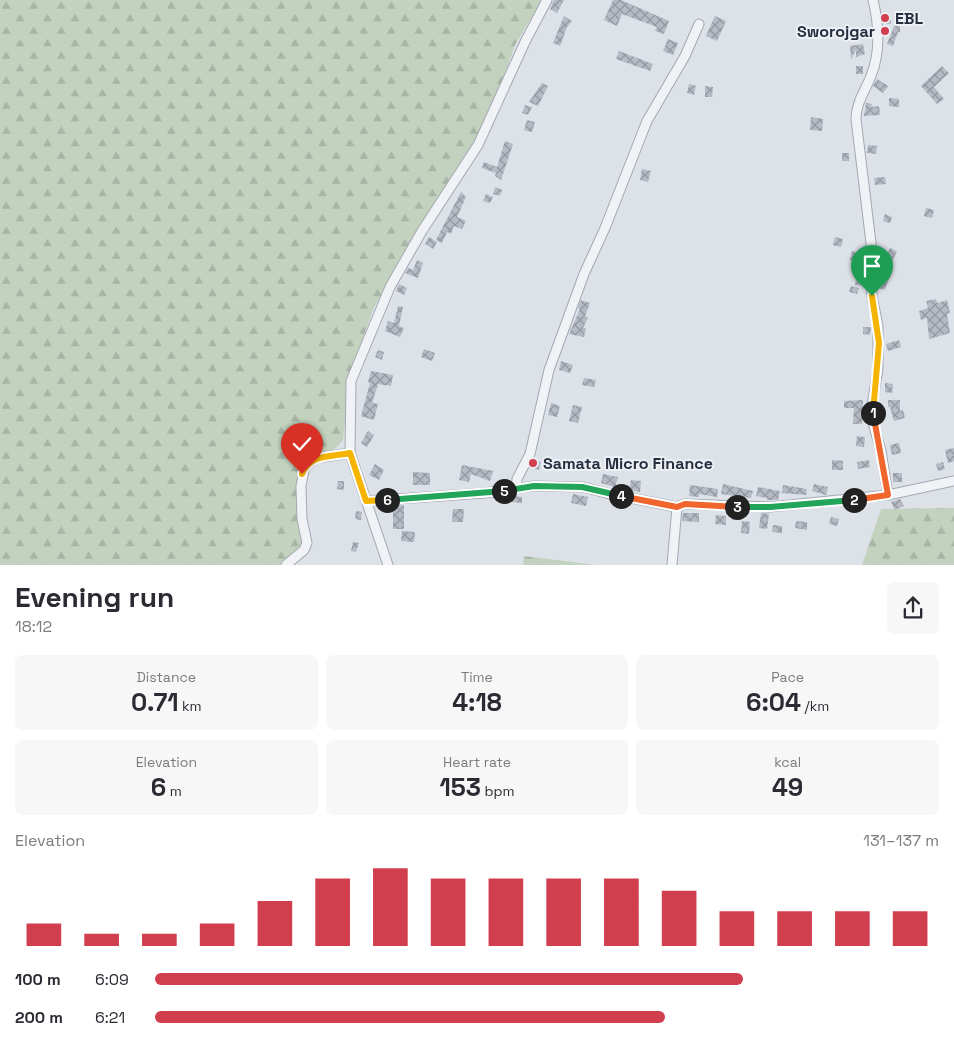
<!DOCTYPE html>
<meta charset="utf-8">
<style>
body{margin:0;font-family:"Space Grotesk",sans-serif;background:#f7f7f7;color:#2b2b33;height:100vh;display:flex;flex-direction:column;font-size:19px;white-space:nowrap}
*{box-sizing:border-box;margin:0}
p{font-size:16px;color:#7c7c81}
.icon{flex:none;width:28px;height:28px;fill:none;stroke:currentColor;stroke-width:2;stroke-linecap:round;stroke-linejoin:round}
.map{position:relative;height:565px;overflow:hidden}
.panel{display:flex;flex-direction:column;background:#fff;flex:1}
.panel>*{flex:none}
.pin{position:absolute;display:grid;place-items:center;width:42px;height:42px;color:#fff;margin:-51px -21px;border-radius:50% 50% 50% 0;rotate:-45deg;box-shadow:0 0 5px #0007}
.pin .icon{rotate:45deg}
.km{position:absolute;width:25px;height:25px;margin:-12px;border-radius:50%;background:#222;color:#fff;font-size:14px;line-height:25px;text-align:center}
.round{display:grid;place-items:center;flex:none;width:52px;height:52px;border-radius:8px;background:#f7f7f7}
.summary{display:flex;align-items:center;justify-content:space-between;height:85px;padding:0 15px}
h1{font-size:28px;font-weight:600;line-height:38px}
.metrics{display:grid;grid-template-columns:repeat(3,1fr);gap:8px;height:85px;padding:5px 15px}
.metrics div{display:grid;align-content:center;border-radius:8px;background:#f7f7f7;text-align:center}
.metrics b{font-size:25px;font-weight:600}
.metrics small{font-size:14px;font-weight:400}
.metrics p{font-size:14px}
.chart{height:140px;padding:10px 15px}
.chart p{display:flex;justify-content:space-between}
.chart svg{width:100%;height:90px;margin-top:5px;stroke:#d13e4e;stroke-width:6}
ul{padding:0 15px;list-style:none;font-size:16px}
li{display:grid;grid-template-columns:80px 60px 1fr;align-items:center;height:38px}
li i{height:12px;border-radius:6px;background:#d13e4e}
.map>svg:first-child{display:block}
.forest{fill:url(#forest-firs)}
.building{fill:url(#building-cross-hatch)}
.lines{fill:none;stroke-linecap:round;stroke-linejoin:round}
.minor-casing{stroke:#a3a8b2;stroke-width:11}
.minor{stroke:#f0f2f6;stroke-width:9}
.split-1-casing{stroke:#fff;stroke-width:10}
.split-2-casing{stroke:#fff;stroke-width:10}
.split-3-casing{stroke:#fff;stroke-width:10}
.split-4-casing{stroke:#fff;stroke-width:10}
.split-5-casing{stroke:#fff;stroke-width:10}
.split-6-casing{stroke:#fff;stroke-width:10}
.split-7-casing{stroke:#fff;stroke-width:10}
.split-1{stroke:#f5b400;stroke-width:6}
.split-2{stroke:#f0652b;stroke-width:6}
.split-3{stroke:#22a559;stroke-width:6}
.split-4{stroke:#f0652b;stroke-width:6}
.split-5{stroke:#22a559;stroke-width:6}
.split-6{stroke:#22a559;stroke-width:6}
.split-7{stroke:#f5b400;stroke-width:6}
.poi-dot{fill:#d13e4e;stroke:#edf0f5;stroke-width:2}
.labels{text-anchor:middle;dominant-baseline:central;stroke-width:4;stroke-linejoin:round;paint-order:stroke}
.poi-label{font-size:16px;font-weight:bold;fill:#272e3f;stroke:#edf0f5;text-anchor:start}
</style>
<div class="map">
<svg width="954" height="565" viewBox="0 0 954 565">
<defs>
<pattern id="forest-firs" width="22" height="20" patternUnits="userSpaceOnUse" patternTransform="scale(1.25)"><rect width="22" height="20" fill="#c2d2be"/><path d="M5 1l3.5 6h-7zM16 11l3.5 6h-7z" fill="#a7b5a4"/></pattern>
<pattern id="building-cross-hatch" width="8" height="8" patternUnits="userSpaceOnUse" patternTransform="scale(1.25)"><rect width="8" height="8" fill="#b5bac4"/><path d="M0 0l8 8M0 8l8-8" fill="none" stroke="#9398a1"/></pattern>
</defs>
<rect width="100%" height="100%" fill="#dde1e8"/>
<g class="forest">
<path d="M0 0H542L515 45 498 94 469 153 400 259 373 310 350 374 343 440 331 453 300 472 296 499 303 542 293 554 280 565H0Z"/>
<path d="M954 508V565H862L881 509Z"/>
<path d="M524 556 597 565H523Z"/>
</g>
<g class="building">
<path d="M554 0H564L557 13 550 9Z"/>
<path d="M613 0H621L669 21 664 34 655 31 657 27 622 14 617 26 604 20Z"/>
<path d="M564 16 572 21 567 27 560 46 553 43Z"/>
<path d="M715 16 726 21 717 41 706 36Z"/>
<rect x="884" y="17" width="7" height="7"/>
<path d="M894 26H900V32H898L893 46 887 44Z"/>
<path d="M668 39 678 43 673 55 663 51Z"/>
<path d="M863 44 865 54 856 57V50L851 59 850 46Z"/>
<path d="M619 51 653 64 650 71 616 59Z"/>
<rect x="856" y="66" width="7" height="8"/>
<path d="M942 66 949 73 934 87 944 99 937 104 921 86Z"/>
<path d="M877 79 888 86 883 93 873 86Z"/>
<path d="M542 83 548 86 538 106 529 102Z"/>
<path d="M689 84 696 86 694 95 687 93Z"/>
<path d="M705 86 713 87 712 97H705Z"/>
<path d="M889 98 899 99V107L889 106Z"/>
<path d="M866 103 872 104 871 107 879 106 880 115 864 116Z"/>
<path d="M525 105 532 107 528 115 522 113Z"/>
<path d="M811 117 823 119 822 131 810 130Z"/>
<path d="M527 120 535 122 532 132 524 130Z"/>
<path d="M505 141 513 144 501 180 495 176 496 173 482 168 484 162 497 167Z"/>
<path d="M868 145 877 146 876 154 867 153Z"/>
<rect x="842" y="153" width="7" height="8"/>
<path d="M642 169 651 171 648 182 640 180Z"/>
<path d="M885 177 886 184 875 185 874 178Z"/>
<path d="M495 187 502 190 500 196 493 194Z"/>
<path d="M461 192 466 197 457 217 466 221 462 229 454 226 451 234 447 232 442 243 436 240Z"/>
<path d="M486 194 493 197 490 203 483 201Z"/>
<path d="M926 208 934 210 932 218 924 216Z"/>
<path d="M885 214 892 217 890 223 883 221Z"/>
<path d="M429 237 437 242 433 249 425 244Z"/>
<path d="M835 237 843 239 841 247 833 245Z"/>
<path d="M890 248 897 251 890 267H892L890 276 885 290 878 288V284L883 263Z"/>
<path d="M852 251 861 254 858 262 850 260Z"/>
<path d="M417 260 423 263 418 278 405 273 408 268 413 270Z"/>
<path d="M856 278 862 279 861 286 855 285Z"/>
<path d="M399 284 407 288 404 295 396 291Z"/>
<path d="M851 286 859 288 857 294 849 292Z"/>
<path d="M936 299 937 303 947 300 950 313 947 314 950 333 929 339 927 318 921 320 919 311 928 308 926 301Z"/>
<path d="M581 300 590 303 585 316 588 318 583 328H586L584 337 569 334 580 309 578 308Z"/>
<path d="M398 306 403 307 399 326 404 328 400 337 385 331 388 321 394 323Z"/>
<path d="M863 327H871L870 335 863 334Z"/>
<path d="M899 340 901 347 888 351 886 344Z"/>
<path d="M424 349 435 353 432 361 421 357Z"/>
<path d="M378 350 384 352 382 360 375 357Z"/>
<path d="M561 361 573 365 570 373 559 370Z"/>
<path d="M371 371 393 375 391 386 378 384 372 403 378 404 374 420 361 416 370 383 368 382Z"/>
<path d="M584 378 596 380 594 387 582 385Z"/>
<path d="M885 383 893 384 892 393 885 392Z"/>
<path d="M863 400 862 424H853L854 408H844V401Z"/>
<path d="M888 400H900V411L903 410 905 418 894 421 890 407H888Z"/>
<path d="M551 403 560 406 557 417 548 415Z"/>
<path d="M573 405 582 407 578 423 569 421Z"/>
<path d="M368 431 374 435 367 447 361 443Z"/>
<path d="M857 436 865 437 864 447 856 446Z"/>
<path d="M899 443 901 453 892 455 890 445Z"/>
<path d="M954 448V461L948 463 945 450Z"/>
<path d="M832 460 843 461V470H832Z"/>
<path d="M869 460 870 467 858 469 857 462Z"/>
<path d="M534 461 541 462 539 470 530 468Z"/>
<path d="M943 462 945 469 938 471 936 464Z"/>
<path d="M375 464 384 470 379 480 369 475Z"/>
<path d="M462 465 493 471 490 481 471 474 469 482 459 480Z"/>
<path d="M413 472 430 473V485H413Z"/>
<rect x="893" y="473" width="9" height="9"/>
<path d="M603 474 618 477 615 487 601 483Z"/>
<path d="M631 480 641 481 640 492 629 490Z"/>
<path d="M338 481H344V490L337 489Z"/>
<path d="M723 484 753 491 751 498 721 494Z"/>
<path d="M814 484 828 487 826 495 812 491Z"/>
<path d="M690 485 718 489 717 497 699 494V497L689 496Z"/>
<path d="M783 485 807 489 806 495 782 493Z"/>
<path d="M758 487 780 491 778 500H767V498L756 496Z"/>
<path d="M573 494 588 497 586 506 571 503Z"/>
<path d="M512 496 522 497V503L511 502Z"/>
<path d="M900 499 904 506 895 510 891 502Z"/>
<path d="M404 505V529H393V506Z"/>
<path d="M453 509H464L463 522H452Z"/>
<path d="M356 511 362 512 361 520 355 519Z"/>
<rect x="732" y="512" width="9" height="8"/>
<path d="M683 513H699V522L682 521Z"/>
<path d="M761 513 769 514 767 529 759 528Z"/>
<path d="M716 515 726 516V525L715 524Z"/>
<path d="M831 517 839 519 837 526 829 524Z"/>
<path d="M742 521 750 522 749 534 741 533Z"/>
<path d="M796 521 807 522V530L795 528Z"/>
<path d="M773 525 782 526V533L772 532Z"/>
<path d="M402 531 415 532 414 542 401 541Z"/>
<path d="M353 542 359 543 356 552 351 551Z"/>
</g>
<g class="lines">
<g class="minor-casing">
<g id="minor">
<path d="M516 489 517 479 530 454 549 370 584 274 605 228 647 121 685 56 699 24"/>
<path d="M888 495 954 481"/>
<path d="M367 501 485 493 534 486 583 487 610 494 677 507 685 504 770 507 888 495 881 451 873 423 872 405 878 369V326L872 296 871 243 856 119C856 103 865 91 871 76 881 51 879 25 873 0"/>
<path d="M286 565 304 550 307 543 302 519 301 486 305 465 317 458 350 453"/>
<path d="M388 565 350 453 351 381 390 287 422 231 478 145 525 42 547 0"/>
<path d="M672 565 677 507"/>
</g>
</g>
<use href="#minor" class="minor"/>
</g>
<g class="lines">
<g class="split-1-casing">
<path id="split-1" d="M872 296 879 343 873 413"/>
</g>
<g class="split-2-casing">
<path id="split-2" d="M854 500 888 495 873 413"/>
</g>
<g class="split-3-casing">
<path id="split-3" d="M737 507H770L854 500"/>
</g>
<g class="split-4-casing">
<path id="split-4" d="M621 496 677 507 685 504 737 507"/>
</g>
<g class="split-5-casing">
<path id="split-5" d="M504 491 534 486 582 487 621 496"/>
</g>
<g class="split-6-casing">
<path id="split-6" d="M387 500 504 491"/>
</g>
<g class="split-7-casing">
<path id="split-7" d="M302 474C309 454 331 457 350 453L366 501 387 500"/>
</g>
<use href="#split-1" class="split-1"/>
<use href="#split-2" class="split-2"/>
<use href="#split-3" class="split-3"/>
<use href="#split-4" class="split-4"/>
<use href="#split-5" class="split-5"/>
<use href="#split-6" class="split-6"/>
<use href="#split-7" class="split-7"/>
</g>
<g class="poi-dot">
<circle cx="885" cy="18" r="5"/>
<circle cx="885" cy="31" r="5"/>
<circle cx="533" cy="463" r="5"/>
</g>
<g class="labels">
<g class="poi-label">
<text x="895" y="18">EBL</text>
<text x="875" y="31" text-anchor="end">Sworojgar</text>
<text x="543" y="463">Samata Micro Finance</text>
</g>
</g>
</svg>
<div class="pin" style="left:872px;top:296px;background:#1e9e55"><svg class="icon" aria-label="arrive" viewBox="0 0 24 24"><path d="M6 21V4h12l-3 4 3 4H6"/></svg></div>
<div class="pin" style="left:302px;top:474px;background:#d93025"><svg class="icon" aria-label="check" viewBox="0 0 24 24"><path d="M5 12l5 5 9-10"/></svg></div>
<b class="km" style="left:873px;top:413px">1</b>
<b class="km" style="left:854px;top:500px">2</b>
<b class="km" style="left:737px;top:507px">3</b>
<b class="km" style="left:621px;top:496px">4</b>
<b class="km" style="left:504px;top:491px">5</b>
<b class="km" style="left:387px;top:500px">6</b>
</div>
<section class="panel">
<div class="summary"><div><h1>Evening run</h1><p>18:12</p></div><a class="round"><svg class="icon" aria-label="share" viewBox="0 0 24 24"><path d="M12 15V3M7 8l5-5 5 5M5 13v7h14v-7"/></svg></a></div>
<div class="metrics">
<div><p>Distance</p><b>0.71<small> km</small></b></div>
<div><p>Time</p><b>4:18</b></div>
<div><p>Pace</p><b>6:04<small> /km</small></b></div>
</div>
<div class="metrics">
<div><p>Elevation</p><b>6<small> m</small></b></div>
<div><p>Heart rate</p><b>153<small> bpm</small></b></div>
<div><p>kcal</p><b>49</b></div>
</div>
<div class="chart"><p><span>Elevation</span>131–137 m</p>
<svg viewBox="0 0 160 44" preserveAspectRatio="none"><path d="M5 44V33M15 44V38M25 44V38M35 44V33M45 44V22M55 44V11M65 44V6M75 44V11M85 44V11M95 44V11M105 44V11M115 44V17M125 44V27M135 44V27M145 44V27M155 44V27"/></svg>
</div>
<ul>
<li><b>100 m</b>6:09<i style="width:75%"></i></li>
<li><b>200 m</b>6:21<i style="width:65%"></i></li>
</ul>
</section>
